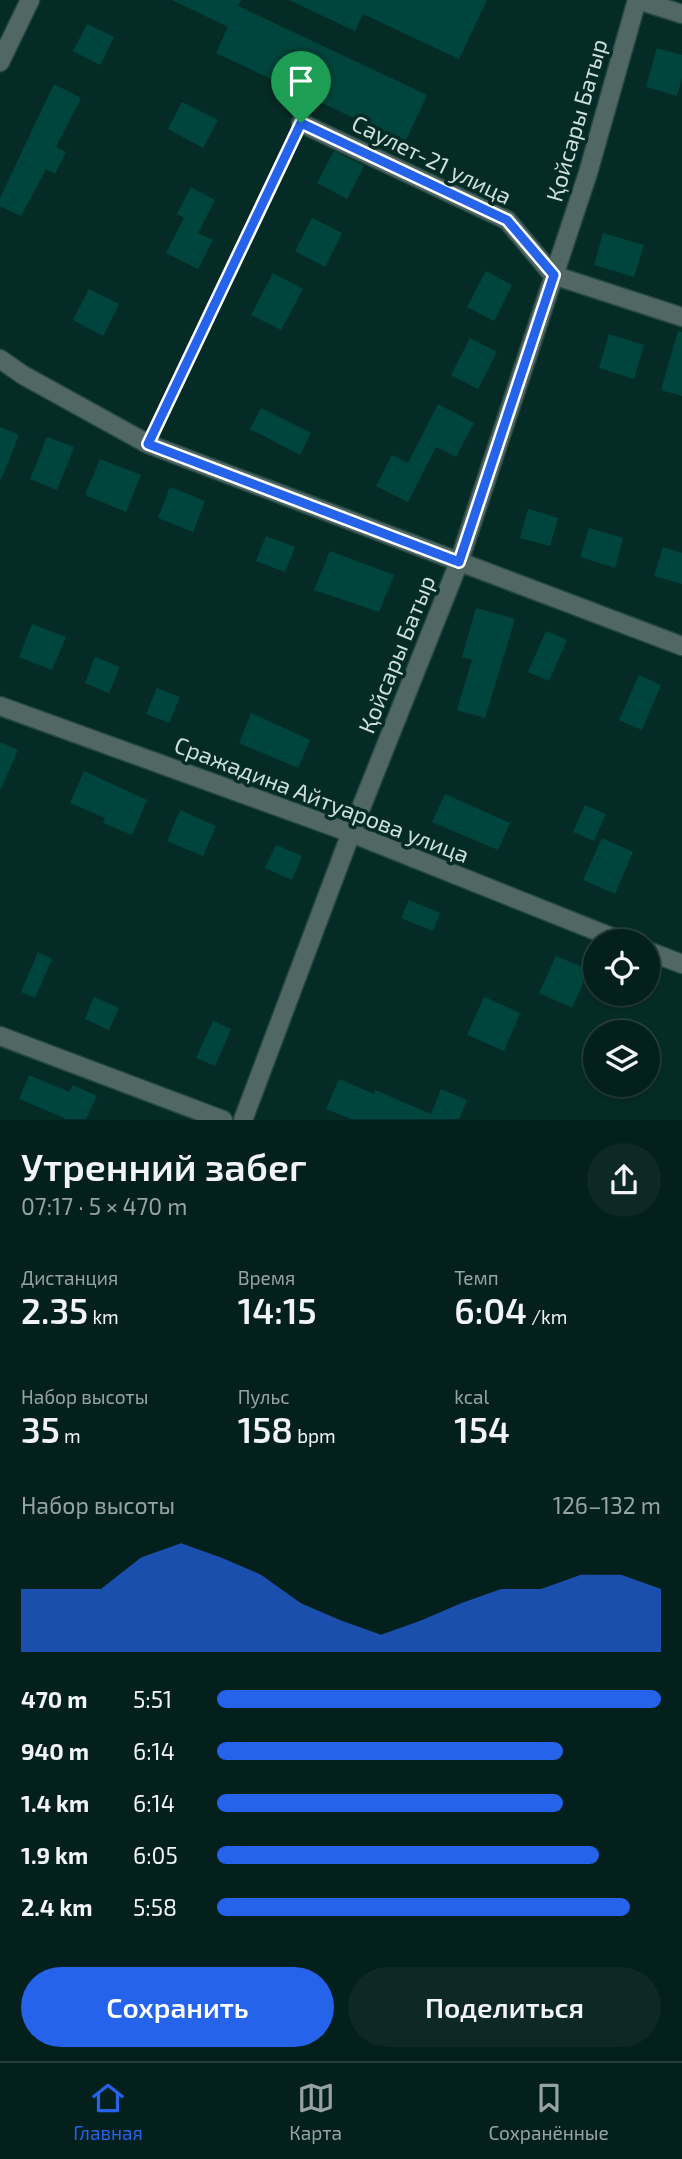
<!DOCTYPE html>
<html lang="ru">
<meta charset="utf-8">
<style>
body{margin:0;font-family:"Exo 2",sans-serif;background:#0d2825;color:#f1f3f6;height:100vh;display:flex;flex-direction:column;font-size:26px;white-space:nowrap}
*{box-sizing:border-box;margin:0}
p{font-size:23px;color:#97a3a3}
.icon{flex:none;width:38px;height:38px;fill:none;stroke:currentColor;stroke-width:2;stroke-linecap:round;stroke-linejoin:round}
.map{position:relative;height:1120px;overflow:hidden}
.details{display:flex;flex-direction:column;background:#04201c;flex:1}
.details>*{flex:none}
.controls{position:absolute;left:583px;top:929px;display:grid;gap:14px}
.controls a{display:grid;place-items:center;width:77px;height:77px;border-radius:50%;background:#04201c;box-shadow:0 2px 5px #0004,0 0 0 2px #253e3b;font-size:35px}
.pin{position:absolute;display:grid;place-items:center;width:60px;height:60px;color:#fff;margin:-72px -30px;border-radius:50% 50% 50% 0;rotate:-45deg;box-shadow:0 0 7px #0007}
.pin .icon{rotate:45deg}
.round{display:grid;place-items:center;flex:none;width:74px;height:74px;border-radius:37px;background:#0d2825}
.head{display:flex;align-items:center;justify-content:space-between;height:119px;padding:0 21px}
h1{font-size:38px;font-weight:600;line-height:52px}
.figures{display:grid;grid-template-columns:repeat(3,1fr);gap:10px;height:119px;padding:7px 21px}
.figures div{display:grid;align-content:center}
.figures b{font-size:35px;font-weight:600}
.figures small{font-size:19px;font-weight:400}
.figures p{font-size:19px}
.chart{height:196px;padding:14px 21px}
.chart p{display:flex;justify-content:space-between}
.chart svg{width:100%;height:126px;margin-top:7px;fill:#2563eb;opacity:.7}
.button{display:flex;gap:14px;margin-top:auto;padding:14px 21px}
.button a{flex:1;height:80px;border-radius:42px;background:#2563eb;color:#fff;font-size:28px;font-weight:600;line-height:80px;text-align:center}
.button a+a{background:#0d2825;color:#f1f3f6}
ul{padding:0 21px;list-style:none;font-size:23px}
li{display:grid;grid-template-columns:112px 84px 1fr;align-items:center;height:52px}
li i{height:18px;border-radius:9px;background:#2563eb}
.menu{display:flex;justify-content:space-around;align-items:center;height:98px;border-top:2px solid #253e3b;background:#04201c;font-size:19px;color:#97a3a3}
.menu a{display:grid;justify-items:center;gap:4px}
.menu .active{color:#2563eb}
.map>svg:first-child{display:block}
.building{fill:#00453d}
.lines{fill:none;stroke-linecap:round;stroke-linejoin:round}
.service-casing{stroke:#254843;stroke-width:13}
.minor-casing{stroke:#254843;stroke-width:21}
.service{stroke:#506763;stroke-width:10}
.minor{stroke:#506763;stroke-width:18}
.route-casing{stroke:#fff;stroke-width:14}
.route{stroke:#2563eb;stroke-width:9}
.labels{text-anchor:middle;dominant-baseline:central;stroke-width:7;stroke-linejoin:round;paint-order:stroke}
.street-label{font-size:23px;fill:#ccdfdb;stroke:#052b26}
</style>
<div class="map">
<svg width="682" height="1120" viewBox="0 0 682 1120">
<rect width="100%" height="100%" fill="#052b26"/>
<g class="building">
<path d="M172 0H241L238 6 427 95 405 142 216 53 228 27Z"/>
<path d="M289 0H487L459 59 363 14 355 31Z"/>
<path d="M87 24 114 37 100 65 73 51Z"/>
<path d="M657 48 682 55V78L677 96 646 87Z"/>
<path d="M54 84 81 98 56 147 66 152 55 174 46 169 21 216 0 206V198Z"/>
<path d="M182 102 218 120 203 148 168 129Z"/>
<path d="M334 151 364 166 347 199 317 183Z"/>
<path d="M191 187 215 200 198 233 213 240 198 269 166 253 184 218 177 214Z"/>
<path d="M312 218 342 233 325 267 295 251Z"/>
<path d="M603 233 644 245 634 277 594 265Z"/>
<path d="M486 271 512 285 494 321 467 307Z"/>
<path d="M273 273 303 289 281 330 251 315Z"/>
<path d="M89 289 119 304 103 336 73 320Z"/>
<path d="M678 331 682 332V396L661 390Z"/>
<path d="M609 334 644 345 634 379 599 368Z"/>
<path d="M470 338 497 352 478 389 451 375Z"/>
<path d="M438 404 474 423 456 457 436 447 408 502 376 486 392 455 408 463Z"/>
<path d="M261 408 311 433 300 455 250 429Z"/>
<path d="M0 427 19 435 1 480 0 479Z"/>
<path d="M47 437 74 447 57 490 30 479Z"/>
<path d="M100 459 141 475 126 512 85 495Z"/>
<path d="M170 487 205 501 193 532 158 518Z"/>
<path d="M528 509 558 518 550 546 520 538Z"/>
<path d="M589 528 623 538 615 568 580 557Z"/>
<path d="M266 536 295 547 285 572 256 561Z"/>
<path d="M663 547 682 553V584L654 576Z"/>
<path d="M330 551 394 575 379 612 314 590Z"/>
<path d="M476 608 515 619 485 718 457 710 472 660 462 657Z"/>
<path d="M32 624 66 637 52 670 19 657Z"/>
<path d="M546 631 567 640 549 681 528 672Z"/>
<path d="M95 657 120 667 109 693 85 683Z"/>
<path d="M639 675 661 685 642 730 619 720Z"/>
<path d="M157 688 180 697 169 723 146 714Z"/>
<path d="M251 713 310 740 298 768 239 743Z"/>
<path d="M0 742 18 750 0 791Z"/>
<path d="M84 771 147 800 132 835 103 823 105 818 70 803Z"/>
<path d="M445 794 510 823 498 850 432 822Z"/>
<path d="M585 805 606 814 594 841 573 832Z"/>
<path d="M180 810 216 826 203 856 167 841Z"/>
<path d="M602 838 633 852 615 894 583 880Z"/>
<path d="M276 845 302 856 292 880 265 868Z"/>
<path d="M409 900 440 913 433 931 401 918Z"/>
<path d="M38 952 52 959 35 998 21 992Z"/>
<path d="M556 956 589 970 572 1008 539 993Z"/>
<path d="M94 997 119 1008 109 1030 85 1019Z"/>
<path d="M484 997 520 1013 504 1051 467 1035Z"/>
<path d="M213 1021 231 1029 215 1066 196 1058Z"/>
<path d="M29 1075 69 1092 73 1085 97 1096 86 1119H66L19 1099Z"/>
<path d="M339 1079 374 1094 375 1090 431 1114 441 1089 467 1100 459 1119H351L326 1109Z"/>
</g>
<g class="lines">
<g class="service-casing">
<path id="service" d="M148 444 301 123"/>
</g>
<g class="minor-casing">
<g id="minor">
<path d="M637 0 682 14"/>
<path d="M0 62 30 0"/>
<path d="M301 123 507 220 553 275 682 317"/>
<path d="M0 359 23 375 148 444 682 646"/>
<path d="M0 706 351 833 624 942"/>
<path d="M648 951 682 964"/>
<path d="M0 1036 223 1120"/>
<path d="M243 1120 351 833 459 562 588 173 637 0"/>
</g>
</g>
<use href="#service" class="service"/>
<use href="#minor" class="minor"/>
</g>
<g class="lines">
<g class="route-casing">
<path id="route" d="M301 123 507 220 554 275 459 562 148 444Z"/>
</g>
<use href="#route" class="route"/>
</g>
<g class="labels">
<g class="street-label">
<text transform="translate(576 120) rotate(-74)">Қойсары Батыр</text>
<text transform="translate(432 159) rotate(26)">Саулет-21 улица</text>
<text transform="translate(396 654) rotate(-68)">Қойсары Батыр</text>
<text transform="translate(322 799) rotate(21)">Сражадина Айтуарова улица</text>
</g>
</g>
</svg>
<div class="controls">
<a><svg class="icon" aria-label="locate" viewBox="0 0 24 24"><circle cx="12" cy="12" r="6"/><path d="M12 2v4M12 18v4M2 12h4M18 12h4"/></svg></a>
<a><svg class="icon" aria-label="layers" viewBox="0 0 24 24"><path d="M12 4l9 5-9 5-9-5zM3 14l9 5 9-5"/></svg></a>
</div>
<div class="pin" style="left:301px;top:123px;background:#1e9e55"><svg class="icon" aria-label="arrive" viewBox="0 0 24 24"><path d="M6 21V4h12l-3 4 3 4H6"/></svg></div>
</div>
<section class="details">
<div class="head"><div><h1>Утренний забег</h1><p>07:17 · 5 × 470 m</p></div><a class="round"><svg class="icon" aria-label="share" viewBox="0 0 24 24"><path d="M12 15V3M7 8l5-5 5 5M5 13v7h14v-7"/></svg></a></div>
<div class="figures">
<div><p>Дистанция</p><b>2.35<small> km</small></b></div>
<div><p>Время</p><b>14:15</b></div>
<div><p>Темп</p><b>6:04<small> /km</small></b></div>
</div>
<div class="figures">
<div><p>Набор высоты</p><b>35<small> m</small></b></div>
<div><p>Пульс</p><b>158<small> bpm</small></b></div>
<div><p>kcal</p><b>154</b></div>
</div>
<div class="chart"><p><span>Набор высоты</span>126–132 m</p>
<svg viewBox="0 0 160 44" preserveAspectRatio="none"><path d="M0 44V22L10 22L20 22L30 11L40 6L50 11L60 17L70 27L80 33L90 38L100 33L110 27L120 22L130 22L140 17L150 17L160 22V44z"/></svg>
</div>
<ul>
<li><b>470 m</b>5:51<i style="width:100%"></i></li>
<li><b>940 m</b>6:14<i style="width:78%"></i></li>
<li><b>1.4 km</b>6:14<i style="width:78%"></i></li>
<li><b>1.9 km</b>6:05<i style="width:86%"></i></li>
<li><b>2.4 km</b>5:58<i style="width:93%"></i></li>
</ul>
<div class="button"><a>Сохранить</a><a>Поделиться</a></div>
</section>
<nav class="menu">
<a class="active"><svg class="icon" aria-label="home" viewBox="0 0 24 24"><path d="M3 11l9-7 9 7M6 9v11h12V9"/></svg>Главная</a>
<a><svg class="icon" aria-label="map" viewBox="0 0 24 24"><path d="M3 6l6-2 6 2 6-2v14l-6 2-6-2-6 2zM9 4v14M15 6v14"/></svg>Карта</a>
<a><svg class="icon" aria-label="saved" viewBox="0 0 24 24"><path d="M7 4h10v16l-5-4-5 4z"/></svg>Сохранённые</a>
</nav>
